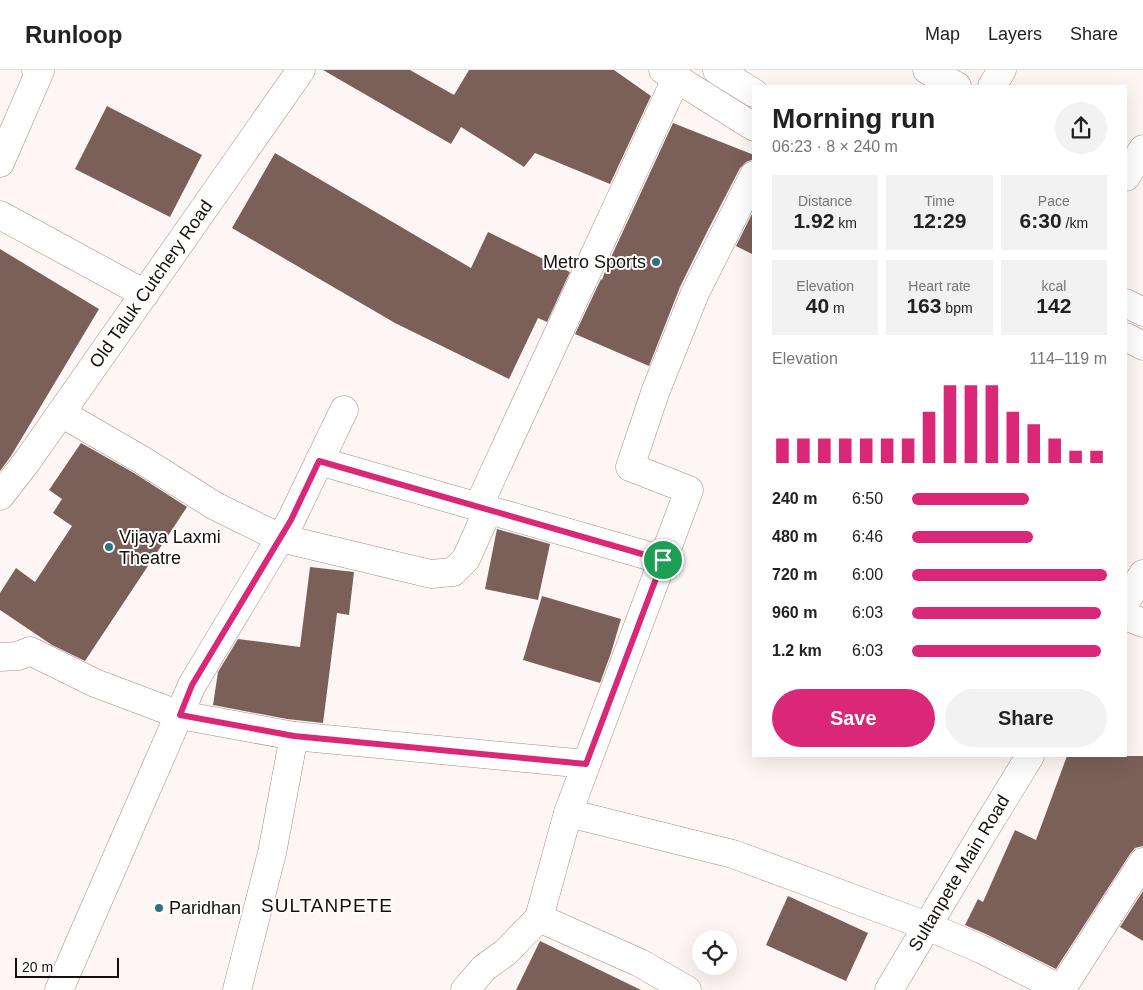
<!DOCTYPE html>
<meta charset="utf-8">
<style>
body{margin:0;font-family:Helvetica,sans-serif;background:#f2f2f2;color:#222;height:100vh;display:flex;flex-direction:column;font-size:19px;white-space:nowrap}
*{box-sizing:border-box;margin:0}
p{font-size:16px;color:#767676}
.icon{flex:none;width:28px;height:28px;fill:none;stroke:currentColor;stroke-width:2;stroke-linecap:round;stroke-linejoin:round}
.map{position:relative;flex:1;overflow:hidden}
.panel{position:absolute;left:752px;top:15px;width:375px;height:672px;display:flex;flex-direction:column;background:#fff;border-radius:0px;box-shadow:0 5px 20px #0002}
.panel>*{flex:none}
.fabs{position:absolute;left:692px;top:860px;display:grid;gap:10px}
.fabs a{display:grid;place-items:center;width:45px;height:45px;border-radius:50%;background:#fff;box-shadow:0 5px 20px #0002;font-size:25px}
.scale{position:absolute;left:15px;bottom:12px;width:104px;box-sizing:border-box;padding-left:5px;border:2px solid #180e0b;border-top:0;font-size:14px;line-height:18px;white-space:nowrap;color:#180e0b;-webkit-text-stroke:4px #fff;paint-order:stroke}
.pin{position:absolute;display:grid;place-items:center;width:42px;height:42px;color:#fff;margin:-21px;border:2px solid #fff;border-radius:50%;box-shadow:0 1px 5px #0007}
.round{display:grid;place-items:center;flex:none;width:52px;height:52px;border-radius:26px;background:#f2f2f2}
.overview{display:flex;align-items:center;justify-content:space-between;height:85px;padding:0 20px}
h1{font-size:28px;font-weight:700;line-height:38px}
.figures{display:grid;grid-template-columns:repeat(3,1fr);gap:8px;height:85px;padding:5px 20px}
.figures div{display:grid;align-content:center;border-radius:0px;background:#f2f2f2;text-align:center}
.figures b{font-size:21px;font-weight:700}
.figures small{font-size:14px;font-weight:400}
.figures p{font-size:14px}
.chart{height:140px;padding:10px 20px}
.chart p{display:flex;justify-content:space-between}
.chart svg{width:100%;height:90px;margin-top:5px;stroke:#db2777;stroke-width:6}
.action{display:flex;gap:10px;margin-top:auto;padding:10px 20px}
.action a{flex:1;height:58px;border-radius:30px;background:#db2777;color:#fff;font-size:20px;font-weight:700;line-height:58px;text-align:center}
.action a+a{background:#f2f2f2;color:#222}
ul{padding:0 20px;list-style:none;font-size:16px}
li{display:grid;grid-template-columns:80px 60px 1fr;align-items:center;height:38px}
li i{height:12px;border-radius:6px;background:#db2777}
header{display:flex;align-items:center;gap:30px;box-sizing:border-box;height:70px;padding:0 25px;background:#fff;border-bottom:1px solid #e0e0e0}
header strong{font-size:24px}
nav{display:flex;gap:28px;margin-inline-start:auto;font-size:18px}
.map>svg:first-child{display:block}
.building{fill:#7b6059}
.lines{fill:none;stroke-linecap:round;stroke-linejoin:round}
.minor-casing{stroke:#a88c84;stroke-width:29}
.tertiary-casing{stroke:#a88c84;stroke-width:29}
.minor{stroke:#fff;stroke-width:28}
.tertiary{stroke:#fff;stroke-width:28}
.route-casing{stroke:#fff;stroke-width:10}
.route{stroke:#db2777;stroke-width:6}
.poi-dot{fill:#2d747f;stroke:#fff;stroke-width:2}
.labels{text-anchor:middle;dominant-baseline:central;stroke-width:4;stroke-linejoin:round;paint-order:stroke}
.poi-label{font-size:18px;fill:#180e0b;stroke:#fff;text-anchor:start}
.street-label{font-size:18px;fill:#180e0b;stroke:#fff}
.neighbourhood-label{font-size:19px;letter-spacing:1px;fill:#180e0b;stroke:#fff}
</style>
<header>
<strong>Runloop</strong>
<nav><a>Map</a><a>Layers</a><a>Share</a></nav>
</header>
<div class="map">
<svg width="1143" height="920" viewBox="0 0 1143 920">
<rect width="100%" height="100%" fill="#fdf6f5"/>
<g class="building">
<path d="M323 0H410L454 25 469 0H614L651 26 610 114 535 83 524 97 461 57 451 74Z"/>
<path d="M107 36 202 85 170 147 75 99Z"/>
<path d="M673 53 754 85V89L746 92 740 98 708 160 680 217 649 296 575 264 601 209 602 210 607 196Z"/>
<path d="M275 83 471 198 488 162 570 202 547 252 538 248 509 309 395 253 232 158Z"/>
<path d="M754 140V185L736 176Z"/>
<path d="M0 179 99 239 11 386 0 401Z"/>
<path d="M81 373 134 403 187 437 85 591 52 575 0 540V523L16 498 35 512 72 456 53 443 62 429 49 420Z"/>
<path d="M497 459 550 474 538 530 485 519Z"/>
<path d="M310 497 354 502 349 545 337 543 323 653 287 649 213 635 218 602 238 569 300 577Z"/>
<path d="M542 526 621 549 611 583 600 613 523 590Z"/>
<path d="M1067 686H1143V776L1135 778 1130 784 1056 899 988 865 965 855 978 829 983 832 1015 760 1036 770Z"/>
<path d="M1143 821V871L1120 857Z"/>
<path d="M788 826 868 863 846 911 766 875Z"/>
<path d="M540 871 641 920H516Z"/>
</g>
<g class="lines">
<g class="minor-casing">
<g id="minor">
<path d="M927 0 957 16"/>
<path d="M992 16 1002 0"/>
<path d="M0 93 40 1 36 0"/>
<path d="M1126 107 1143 79"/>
<path d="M0 145 145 224"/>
<path d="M61 343 142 390 215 436 280 468 431 504 453 502 466 489 488 440"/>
<path d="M319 391 663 490"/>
<path d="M478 437 676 9"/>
<path d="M1126 546 1143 553"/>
<path d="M0 587 18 586 30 581 95 613 180 645 294 666 586 694"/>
<path d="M568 743 733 784 927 856 981 879 1063 920"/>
<path d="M539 848 640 893 687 920"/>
<path d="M59 920 192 615 291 450 344 340"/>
<path d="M237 920 272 783 294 666"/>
<path d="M465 920 484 898 506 882 539 848 568 743 689 420 630 397 656 320 695 223 754 105"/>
<path d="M1061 920 1143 792"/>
</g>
</g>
<g class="tertiary-casing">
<g id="tertiary">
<path d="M663 0 754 57"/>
<path d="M717 0 754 23"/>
<path d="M1126 233 1143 242"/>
<path d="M1126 267 1143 276"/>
<path d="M0 426 28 390 301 0"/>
<path d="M1126 531 1143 504"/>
<path d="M889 920 981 766 1030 686"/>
</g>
</g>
<use href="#minor" class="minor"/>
<use href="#tertiary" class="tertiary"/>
</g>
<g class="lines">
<g class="route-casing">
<path id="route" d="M319 391 663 490 586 694 294 666 180 645 192 615 291 450Z"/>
</g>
<use href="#route" class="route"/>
</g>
<g class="poi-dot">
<circle cx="656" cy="192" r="5"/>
<circle cx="109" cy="477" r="5"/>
<circle cx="159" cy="838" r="5"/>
</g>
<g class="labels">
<g class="poi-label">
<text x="646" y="192" text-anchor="end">Metro Sports</text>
<text x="119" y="467">Vijaya Laxmi<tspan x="119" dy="21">Theatre</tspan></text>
<text x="169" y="838">Paridhan</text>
</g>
<g class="street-label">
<text transform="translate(151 214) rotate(-55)">Old Taluk Cutchery Road</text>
<text transform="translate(959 803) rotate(-59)">Sultanpete Main Road</text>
</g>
<g class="neighbourhood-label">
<text x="327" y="835">SULTANPETE</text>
</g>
</g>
</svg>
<div class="fabs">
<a><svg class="icon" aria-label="locate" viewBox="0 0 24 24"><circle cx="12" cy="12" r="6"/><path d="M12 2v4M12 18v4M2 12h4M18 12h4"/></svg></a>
</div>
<div class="scale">20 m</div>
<div class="pin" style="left:663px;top:490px;background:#1e9e55"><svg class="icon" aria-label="arrive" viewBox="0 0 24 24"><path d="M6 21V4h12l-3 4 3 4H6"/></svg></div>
<section class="panel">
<div class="overview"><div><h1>Morning run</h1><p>06:23 · 8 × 240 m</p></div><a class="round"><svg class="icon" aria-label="share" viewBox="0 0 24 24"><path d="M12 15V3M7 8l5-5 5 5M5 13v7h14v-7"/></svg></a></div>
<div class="figures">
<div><p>Distance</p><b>1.92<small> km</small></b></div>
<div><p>Time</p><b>12:29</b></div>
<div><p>Pace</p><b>6:30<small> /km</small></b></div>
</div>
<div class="figures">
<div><p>Elevation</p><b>40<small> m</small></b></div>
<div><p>Heart rate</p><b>163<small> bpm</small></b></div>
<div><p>kcal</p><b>142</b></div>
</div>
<div class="chart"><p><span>Elevation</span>114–119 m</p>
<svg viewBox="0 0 160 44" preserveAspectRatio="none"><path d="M5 44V32M15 44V32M25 44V32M35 44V32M45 44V32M55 44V32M65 44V32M75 44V19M85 44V6M95 44V6M105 44V6M115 44V19M125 44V25M135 44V32M145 44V38M155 44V38"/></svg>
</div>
<ul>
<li><b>240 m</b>6:50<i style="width:60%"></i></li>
<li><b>480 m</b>6:46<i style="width:62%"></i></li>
<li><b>720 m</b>6:00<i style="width:100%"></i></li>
<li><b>960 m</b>6:03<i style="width:97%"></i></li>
<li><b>1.2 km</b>6:03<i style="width:97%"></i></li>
</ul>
<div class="action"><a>Save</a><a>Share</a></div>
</section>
</div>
